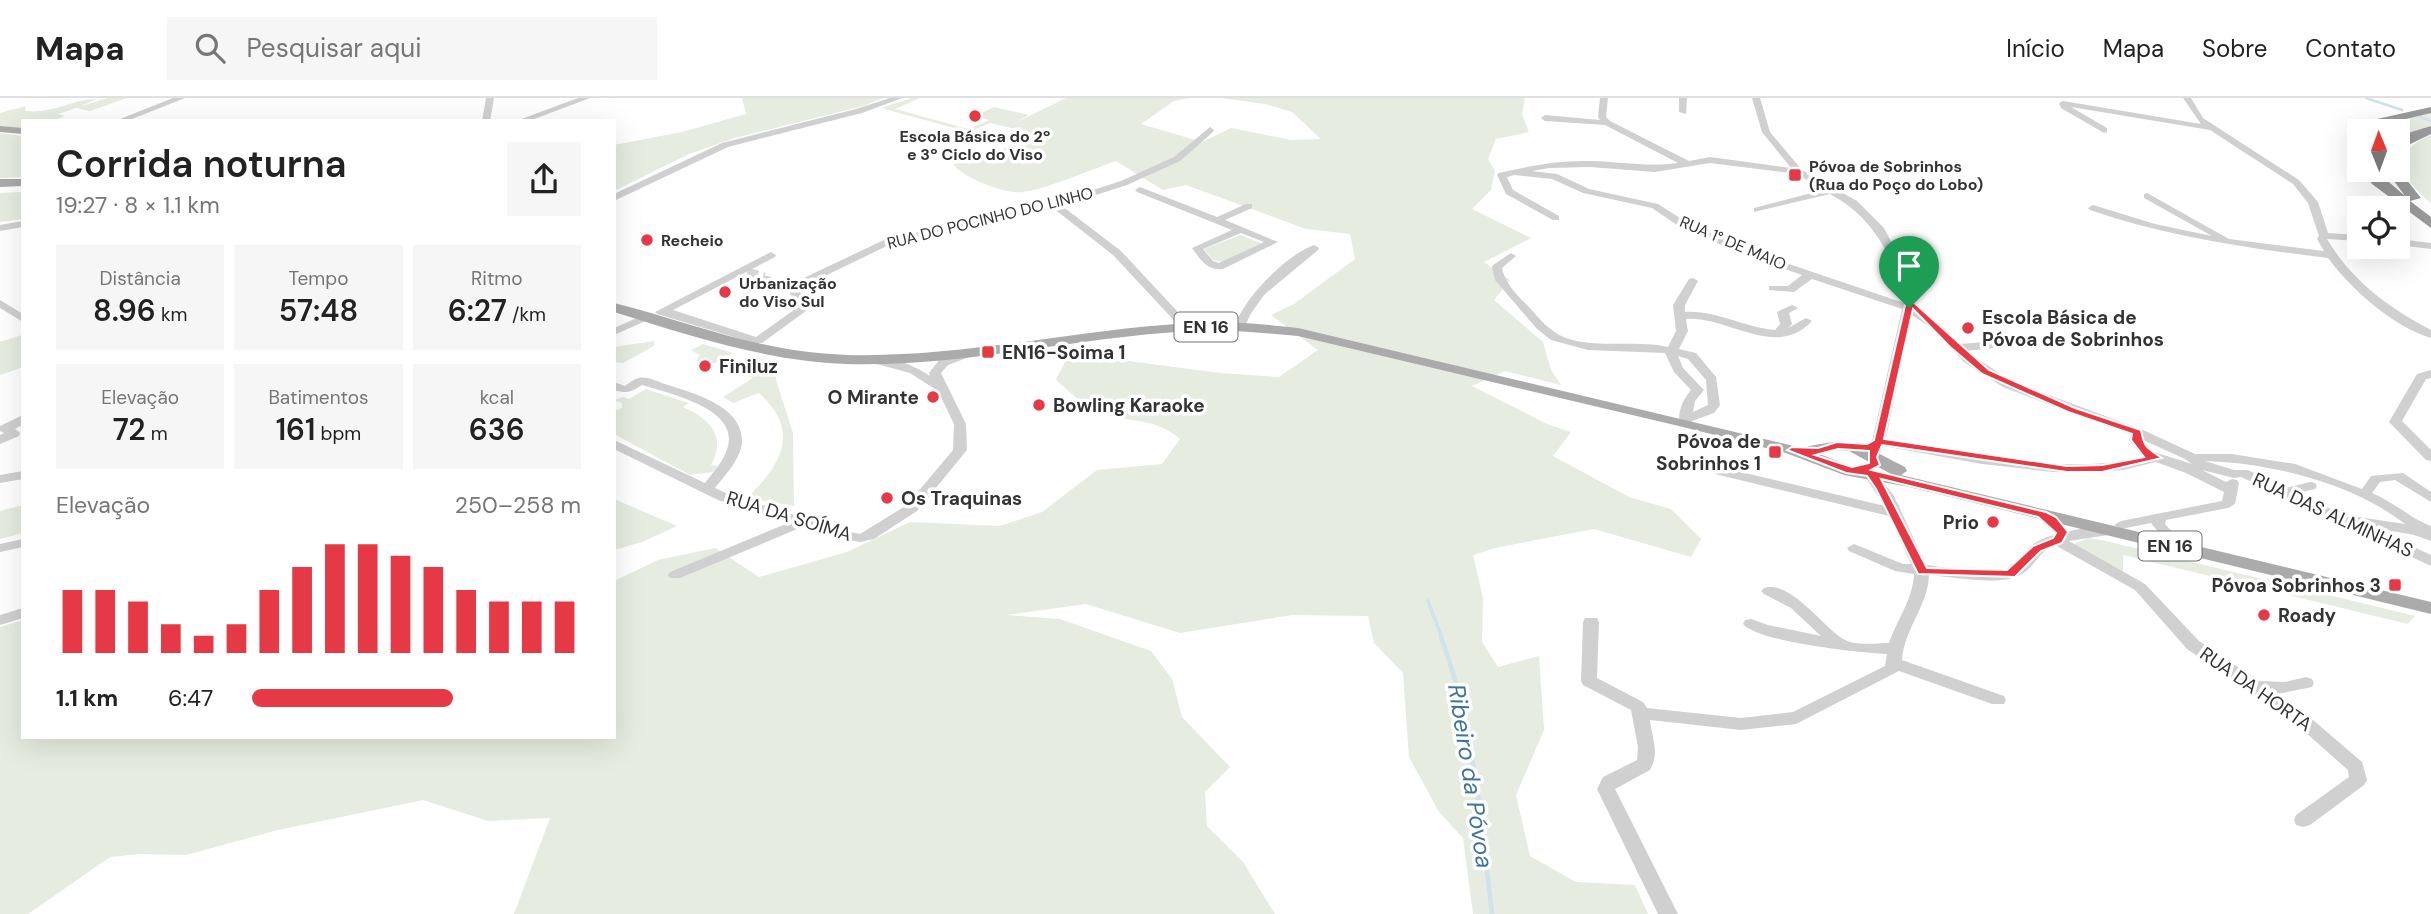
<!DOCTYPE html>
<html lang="pt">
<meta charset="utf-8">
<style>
body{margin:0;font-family:"DM Sans",sans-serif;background:#f6f6f6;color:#222;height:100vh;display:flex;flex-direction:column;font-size:26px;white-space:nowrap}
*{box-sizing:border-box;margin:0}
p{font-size:23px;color:#767676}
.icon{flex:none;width:38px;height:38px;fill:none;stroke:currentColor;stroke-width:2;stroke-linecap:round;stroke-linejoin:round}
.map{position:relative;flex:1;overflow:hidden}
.drawer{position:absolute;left:21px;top:21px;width:595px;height:620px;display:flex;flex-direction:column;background:#fff;border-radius:0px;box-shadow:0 7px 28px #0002}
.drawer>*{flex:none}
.needle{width:46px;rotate:359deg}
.fabs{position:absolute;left:2347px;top:21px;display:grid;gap:14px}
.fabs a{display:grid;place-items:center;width:63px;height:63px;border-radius:0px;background:#fff;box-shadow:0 7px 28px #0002;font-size:35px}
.pin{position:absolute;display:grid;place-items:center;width:60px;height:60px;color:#fff;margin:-72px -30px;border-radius:50% 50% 50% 0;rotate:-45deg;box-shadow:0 0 7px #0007}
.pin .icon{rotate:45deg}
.round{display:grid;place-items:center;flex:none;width:74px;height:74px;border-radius:0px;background:#f6f6f6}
.overview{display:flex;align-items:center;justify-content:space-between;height:119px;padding:0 35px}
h1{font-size:38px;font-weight:600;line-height:52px}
.metrics{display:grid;grid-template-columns:repeat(3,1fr);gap:10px;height:119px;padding:7px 35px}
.metrics div{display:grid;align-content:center;border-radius:0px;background:#f6f6f6;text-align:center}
.metrics b{font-size:30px;font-weight:600}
.metrics small{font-size:19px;font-weight:400}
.metrics p{font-size:19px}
.chart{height:196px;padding:14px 35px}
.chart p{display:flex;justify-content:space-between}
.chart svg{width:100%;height:126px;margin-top:7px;stroke:#e63946;stroke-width:6}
ul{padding:0 35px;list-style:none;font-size:23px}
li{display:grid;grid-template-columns:112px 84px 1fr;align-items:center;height:52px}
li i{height:18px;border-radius:9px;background:#e63946}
header{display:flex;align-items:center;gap:42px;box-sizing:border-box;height:98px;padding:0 35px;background:#fff;border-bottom:2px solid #e0e0e0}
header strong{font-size:33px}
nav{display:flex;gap:38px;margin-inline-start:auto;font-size:24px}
.search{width:490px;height:63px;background:#f6f6f6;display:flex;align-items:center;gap:18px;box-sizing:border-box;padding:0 24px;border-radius:0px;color:#767676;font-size:26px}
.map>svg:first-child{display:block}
.green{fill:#e6ecdf}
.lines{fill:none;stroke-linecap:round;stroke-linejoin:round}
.stream-far2{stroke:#cfe2ee;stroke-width:2.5}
.stream-far1{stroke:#cfe2ee;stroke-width:3.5}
.stream{stroke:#cfe2ee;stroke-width:4.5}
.minor-tunnel{stroke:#d6d6d6;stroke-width:11;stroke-dasharray:11 5;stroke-linecap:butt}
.minor{fill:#d0d0d0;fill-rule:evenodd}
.major{fill:#ababab;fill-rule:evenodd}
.highway{fill:#9a9a9a;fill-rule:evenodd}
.route{fill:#e63946;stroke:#fff;stroke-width:2;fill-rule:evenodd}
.poi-dot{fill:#e63946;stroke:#fff;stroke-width:2.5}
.labels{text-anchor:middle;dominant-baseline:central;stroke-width:7;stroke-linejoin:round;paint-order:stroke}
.far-poi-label{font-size:16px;font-weight:bold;fill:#333;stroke:#fff;text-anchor:start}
.far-street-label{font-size:16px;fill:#333;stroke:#fff}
.shield{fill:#fff;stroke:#707070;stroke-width:2}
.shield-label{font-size:18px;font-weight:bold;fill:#333}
.poi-label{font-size:19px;font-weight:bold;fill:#333;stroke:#fff;text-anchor:start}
.street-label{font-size:19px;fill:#333;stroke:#fff}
.near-water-label{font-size:24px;font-style:italic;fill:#3f7597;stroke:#fff}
</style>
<header>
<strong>Mapa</strong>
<div class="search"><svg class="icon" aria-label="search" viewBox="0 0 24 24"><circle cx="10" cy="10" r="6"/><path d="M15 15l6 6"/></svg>Pesquisar aqui</div>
<nav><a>Início</a><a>Mapa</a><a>Sobre</a><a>Contato</a></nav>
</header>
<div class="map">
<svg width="2431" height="816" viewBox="0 0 2431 816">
<rect width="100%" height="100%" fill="#fff"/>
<g class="green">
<path d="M107 0H127L90 13 76 10 58 16 65 18 53 23H23V31L0 28V15L26 8 25 13C55 16 71 1 97 1L79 9Z"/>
<path d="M742 0H884L863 8 735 40 689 56 614 93V47L682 34 746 16Z"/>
<path d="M912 0H920L895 11 968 31 989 22 975 18 994 9 1029 17 1011 27 1066 0H1190L1174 3 1141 26 1202 44 1231 30 1291 42 1321 41 1292 14 1265 6 1221 0H1525L1522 16 1529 34 1496 41 1488 61 1495 73 1491 92 1472 111 1531 140 1484 164 1510 182 1494 202 1543 244 1551 272 1561 287 1505 273 1472 288 1547 326 1571 334 1553 358 1629 399 1671 411 1701 441 1691 459 1594 431 1499 449 1473 457 1483 500 1482 544 1498 569 1539 558 1544 632 1516 697 1530 758 1576 784 1635 787 1648 816H1473L1463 740 1439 714 1409 659 1403 575 1374 545 1368 518 1292 517 1180 535 1086 506 1007 517 1060 521 1151 553 1172 581 1182 619 1230 669 1205 694 1207 728 1243 764 1275 816H514L550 720 488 723 423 702 278 732 186 757 139 756 110 759 28 816H0V529L23 522V639H614V483L658 462 715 450 759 479 847 454 910 424 1000 428 1042 414 1097 372 1162 366 1180 341C1155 320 1136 325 1107 317 1087 311 1072 296 1056 282L1066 262 1129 263 1220 275 1279 279 1318 252 1271 217 1294 206 1355 161 1350 136 1306 131 1186 87 1163 92 1116 63C1095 70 1042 93 1022 94 1004 96 963 80 953 66L987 60 1014 45 1016 31 990 25 969 34 881 10Z"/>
<path d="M2431 14V28L2398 41V33H2373L2388 23Z"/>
<path d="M0 35 23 38V79L0 80Z"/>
<path d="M2431 37V105C2401 81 2388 55 2431 37Z"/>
<path d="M23 94V121L0 124V95Z"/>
<path d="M1240 137 1261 145 1223 164 1213 162 1204 151Z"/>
<path d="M22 237 23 269 0 277V244Z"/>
<path d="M654 243V248L623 265 614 264V249Z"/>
<path d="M703 246 733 255 711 267 697 263 699 257 691 252Z"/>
<path d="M756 260 777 264 776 282 793 335 794 408 747 400C782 366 801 333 759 295L733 305 723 299 753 280 734 274Z"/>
<path d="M646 291 689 305 683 309C710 321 727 338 711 367L718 368 713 374 690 377 614 336V313L622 310V305L614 302 623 299 629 301Z"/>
<path d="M614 401 677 428 642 444 614 452Z"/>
<path d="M23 407V435L0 441V413Z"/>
<path d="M2089 440 2106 443 2415 518 2408 526 2123 457V477L2071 447Z"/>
</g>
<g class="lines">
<g class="stream-far2">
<path d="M2366 0 2402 12"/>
<path d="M2420 19 2431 23"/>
</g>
<path class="stream-far1" d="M1428 503 1442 540"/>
<path class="stream" d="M1441 539C1474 628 1481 722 1492 816"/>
<path class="minor-tunnel" d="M747 175 764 180"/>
<g class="minor">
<path d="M173 0H185L127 23H115Z"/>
<path d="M486 0H494L490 23H482Z"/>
<path d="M578 0H590L529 23H516Z"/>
<path d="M890 0H902L862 15 728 49 614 103V96L722 45 856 11Z"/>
<path d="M1600 0H1608L1606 19 1610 23 1689 63 1710 59 1791 70 1762 34 1752 0H1760L1770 34 1802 72 1857 103 1884 130 1917 193 1914 208 1942 228 1960 246 2022 241 2028 244 2022 247 1966 253 2011 283 2143 332 2195 356H2232L2295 366 2362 391 2371 378 2403 375 2431 394V404L2395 382 2380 384 2372 395C2394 404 2410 420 2431 428V443L2414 437 2371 429 2431 457V468L2241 379 2234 380 2202 372 2226 384 2232 381 2237 382 2239 385 2235 406 2228 410 2166 422 2165 426 2176 438 2169 442 2164 441 2151 425 2121 431 2114 427 2121 423 2222 403 2224 394 2186 375 2156 364 2123 372 2088 375 2053 374 1982 366 1883 348 1877 362H1867L1865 359 1872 343 1902 211 1812 181 1794 194 1769 192V188H1788L1802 177 1749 159 1680 129 1652 110 1583 95 1552 81 1514 77 1507 79 1513 92 1559 118V122H1553L1506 96 1497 77 1499 75C1529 68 1559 62 1591 63 1621 64 1648 69 1678 65L1605 27 1545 23 1541 20 1545 17 1600 22 1598 19ZM1710 65 1797 76 1823 92 1754 110V114L1830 96C1874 120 1885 151 1907 193L1904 205 1757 155 1688 125 1658 106 1589 91 1557 76 1532 73 1549 70 1590 69 1655 74ZM1912 217 1934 232 1964 264 2003 289 2131 337 2129 342 2143 359C2057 378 1970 356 1886 340ZM2143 342 2185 361 2192 366 2151 353ZM2205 363C2271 365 2352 385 2405 426L2358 419 2352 421 2298 395 2315 391 2317 388 2315 385 2310 384 2286 390 2248 372H2234Z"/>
<path d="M1679 0H1687L1686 16 1679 14Z"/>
<path d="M2183 0H2191L2203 20 2299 82 2318 104 2328 135 2359 137V143L2327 141C2352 183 2389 210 2431 232V240C2392 228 2352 192 2328 160 2247 150 2168 139 2090 112L2088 110 2093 107 2155 126 2212 138 2144 100V96L2147 95 2229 141 2324 153 2317 141 2319 138 2308 105 2293 86 2210 32 2071 9 2107 30V34L2104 35 2061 10 2059 5 2063 3 2201 26Z"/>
<path d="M1210 29 1214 32 1213 34 1180 63 1127 87 1062 108 1121 153 1191 228V232H1183L1113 157 1053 110 893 145 798 191 810 210 762 245H754L657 216 655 214 771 154 776 157 775 159 673 212 756 239 798 209 788 192 760 182V178H768L791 186 886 141 1039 109 1121 83 1174 59Z"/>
<path d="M1140 89 1217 119 1246 106H1252V110L1225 122 1278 144 1223 171C1207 173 1200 161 1192 150L1232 132 1137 94 1135 92ZM1241 135 1264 144 1219 165 1213 163 1203 151Z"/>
<path d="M23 123V129L0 133V127Z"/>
<path d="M2398 141 2431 145V151L2398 147Z"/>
<path d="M1314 147 1319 150 1318 152 1264 197 1250 217 1244 231H1236L1234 229C1244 200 1285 158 1314 147Z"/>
<path d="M1511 155 1516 158 1502 170C1505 186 1518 198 1529 209 1538 219 1546 229 1556 235 1583 253 1637 241 1668 249L1676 233 1673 207 1689 181 1693 180 1698 183 1685 207V214C1716 212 1745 230 1775 232L1780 226 1777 214 1792 207 1798 210 1789 215 1792 226 1788 230 1806 220 1812 223C1776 262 1728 218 1686 221L1688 233 1679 251 1696 255 1716 279 1720 307 1714 315 1692 323 1690 328H1680C1677 316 1682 302 1691 292L1674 274 1665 255 1588 252 1551 242 1537 231 1495 182 1492 169 1493 167ZM1678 258 1688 261 1706 282 1708 307 1693 314 1695 303 1704 292 1683 270Z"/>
<path d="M0 202 23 216V224L0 210Z"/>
<path d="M646 216 650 217V221L614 237V230Z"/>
<path d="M968 251 972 252V258L948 267 941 275 966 326 967 352 917 413 874 441 860 444 833 439 802 429 680 480H670L668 477 670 474 788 425 718 402 614 351V342L705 385C714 373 724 363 728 348 738 310 668 295 642 287 631 294 627 296 614 292V284L625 288C629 285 634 281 639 280 647 278 658 284 665 286 692 295 743 307 742 344 741 361 725 377 715 390L728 396 841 432 860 436 907 407 953 352 954 326 938 293 910 275 873 265 871 262 873 259C891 258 916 268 930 278L929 275 940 261Z"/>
<path d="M2431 272V280L2426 281 2402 323 2431 352V363L2426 362 2389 324 2417 276Z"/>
<path d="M23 317V326L15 331 20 335 19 338 0 346V337L4 335 0 333V328Z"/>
<path d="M1720 369 1885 408 1863 376 1865 373H1875L1894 398 1926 467C1945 469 1986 476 2003 472 2017 468 2021 457 2031 448 2045 435 2097 426 2115 430L2117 433 2115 436 2069 443 2145 486 2199 543 2259 583 2285 584 2306 579 2312 581 2314 585 2312 589 2278 596 2299 610 2362 664 2367 682 2364 687 2310 727 2303 729 2296 727 2294 722 2296 717 2349 679 2348 672 2287 618 2187 551 2135 492 2055 447C2039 453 2036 467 2022 476 2000 489 1955 479 1929 477 1928 508 1904 531 1902 562L2004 598 2006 602 2004 606H1992L1899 573 1796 626 1741 632 1650 622C1652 641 1660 654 1650 672L1615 691 1678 816H1658L1597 691 1603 679 1637 662 1638 649 1631 612 1583 587 1581 583 1583 524 1585 520H1597L1599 524 1597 580 1643 604 1647 610 1741 620 1793 614 1885 568 1887 556C1860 555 1758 544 1743 526L1745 522 1751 521 1768 527 1821 538 1791 510 1764 496 1761 493 1764 490C1792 482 1824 531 1845 542 1856 548 1877 545 1889 545 1897 522 1913 501 1914 476L1895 473 1849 453 1847 450 1854 446 1903 466H1911L1889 418 1715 376 1713 373 1715 370Z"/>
<path d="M23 373V381L0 385V377Z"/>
<path d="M23 441V449L0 454V446Z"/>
<path d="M23 510V520L0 527V517Z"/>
</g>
<g class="major">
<path d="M0 28 23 30V36L0 34Z"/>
<path d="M0 81H23V88L0 89Z"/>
<path d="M614 205C697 226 758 254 847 257 963 260 1077 231 1192 225 1228 223 1262 226 1298 230L1802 350C1855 337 1859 346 1905 369L1907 373 1901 377 2431 504V516L1909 389 1844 377 1786 355 1683 329 1298 238C1262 235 1228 231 1192 233 1077 239 963 269 847 266 766 263 691 238 614 214ZM1837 352 1849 353 1891 376 1854 369 1819 356Z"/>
</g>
<g class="highway">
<path d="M2431 9V15L2385 26 2373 33H2359L2377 21Z"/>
<path d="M2431 28V36L2398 52V43L2408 35Z"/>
<path d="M2359 37V62L2353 58 2349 46Z"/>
<path d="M2398 71 2421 100 2410 103 2431 119V130L2372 86 2363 72H2375L2405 98 2386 72Z"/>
</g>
</g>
<path class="route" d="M1910 201 1989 272 2075 310 2141 332C2145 352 2147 349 2162 360L2102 374H2067L1882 347 1877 359 1880 367 1871 372 2046 414 2056 419 2068 434 2062 445 2041 453 2015 479 1918 476 1876 391 1867 378 1846 375 1787 352 1792 349 1818 350 1837 344 1867 346 1874 342 1906 203ZM1913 211 1950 249 1982 276 2068 314 2132 336 2131 342 2144 359 2102 367 2067 368 1884 341ZM1838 351 1869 353V365L1852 369 1815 357ZM1881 381 2038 419 2056 435 2053 440 2033 448 2007 472 1927 470Z"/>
<g class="poi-dot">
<circle cx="975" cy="18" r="7"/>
<rect x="1788" y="70" width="14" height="14" rx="3.5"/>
<circle cx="647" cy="142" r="7"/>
<circle cx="725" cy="194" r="7"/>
<circle cx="1968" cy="230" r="7"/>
<rect x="981" y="247" width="14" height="14" rx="3.5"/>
<circle cx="705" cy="268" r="7"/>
<circle cx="933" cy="299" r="7"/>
<circle cx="1039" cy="307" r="7"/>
<rect x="1768" y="347" width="14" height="14" rx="3.5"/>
<circle cx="887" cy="400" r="7"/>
<circle cx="1993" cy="424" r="7"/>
<rect x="2388" y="480" width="14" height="14" rx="3.5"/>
<circle cx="2264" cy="517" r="7"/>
</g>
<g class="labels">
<g class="far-poi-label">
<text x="975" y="38" text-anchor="middle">Escola Básica do 2º<tspan x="975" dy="18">e 3º Ciclo do Viso</tspan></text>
<text x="1809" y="68">Póvoa de Sobrinhos<tspan x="1809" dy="18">(Rua do Poço do Lobo)</tspan></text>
<text x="661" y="142">Recheio</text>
<text x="739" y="185">Urbanização<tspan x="739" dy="18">do Viso Sul</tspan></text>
</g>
<g class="far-street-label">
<text transform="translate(990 120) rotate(-14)">RUA DO POCINHO DO LINHO</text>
<text transform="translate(1733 145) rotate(23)">RUA 1° DE MAIO</text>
</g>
<g class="shield">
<rect x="1174.5" y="214.5" width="63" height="29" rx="5"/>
<rect x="2138.5" y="433.5" width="63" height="29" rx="5"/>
</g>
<g class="shield-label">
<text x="1206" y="229">EN 16</text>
<text x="2170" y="448">EN 16</text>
</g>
<g class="poi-label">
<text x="1982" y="219">Escola Básica de<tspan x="1982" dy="22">Póvoa de Sobrinhos</tspan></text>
<text x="1002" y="254">EN16-Soima 1</text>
<text x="719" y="268">Finiluz</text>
<text x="919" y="299" text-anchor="end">O Mirante</text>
<text x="1053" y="307">Bowling Karaoke</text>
<text x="1761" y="343" text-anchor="end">Póvoa de<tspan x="1761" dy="22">Sobrinhos 1</tspan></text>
<text x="901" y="400">Os Traquinas</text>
<text x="1979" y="424" text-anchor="end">Prio</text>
<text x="2381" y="487" text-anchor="end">Póvoa Sobrinhos 3</text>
<text x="2278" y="517">Roady</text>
</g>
<g class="street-label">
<text transform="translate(2333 417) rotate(25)">RUA DAS ALMINHAS</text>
<text transform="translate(789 418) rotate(17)">RUA DA SOÍMA</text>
<text transform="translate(2256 591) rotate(35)">RUA DA HORTA</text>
</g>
<g class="near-water-label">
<text transform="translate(1471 678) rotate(81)">Ribeiro da Póvoa</text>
</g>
</g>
</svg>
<div class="fabs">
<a><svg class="needle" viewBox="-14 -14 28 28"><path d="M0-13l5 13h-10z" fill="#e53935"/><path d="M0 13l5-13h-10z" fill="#767676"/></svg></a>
<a><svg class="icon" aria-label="locate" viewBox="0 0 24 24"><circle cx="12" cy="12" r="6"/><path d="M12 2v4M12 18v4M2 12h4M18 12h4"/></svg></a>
</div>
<div class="pin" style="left:1909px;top:210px;background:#1e9e55"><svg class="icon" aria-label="arrive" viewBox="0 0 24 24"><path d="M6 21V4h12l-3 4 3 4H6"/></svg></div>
<section class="drawer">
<div class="overview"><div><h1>Corrida noturna</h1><p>19:27 · 8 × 1.1 km</p></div><a class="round"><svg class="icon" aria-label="share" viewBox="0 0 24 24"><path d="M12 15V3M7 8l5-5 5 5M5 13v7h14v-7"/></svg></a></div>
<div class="metrics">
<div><p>Distância</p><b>8.96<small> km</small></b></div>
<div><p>Tempo</p><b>57:48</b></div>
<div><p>Ritmo</p><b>6:27<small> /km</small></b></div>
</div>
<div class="metrics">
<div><p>Elevação</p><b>72<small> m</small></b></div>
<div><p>Batimentos</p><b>161<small> bpm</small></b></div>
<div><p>kcal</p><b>636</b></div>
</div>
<div class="chart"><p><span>Elevação</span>250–258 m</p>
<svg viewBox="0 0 160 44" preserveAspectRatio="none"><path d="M5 44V22M15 44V22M25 44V26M35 44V34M45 44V38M55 44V34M65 44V22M75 44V14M85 44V6M95 44V6M105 44V10M115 44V14M125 44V22M135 44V26M145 44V26M155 44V26"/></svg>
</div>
<ul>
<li><b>1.1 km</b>6:47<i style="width:61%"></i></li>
</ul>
</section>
</div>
